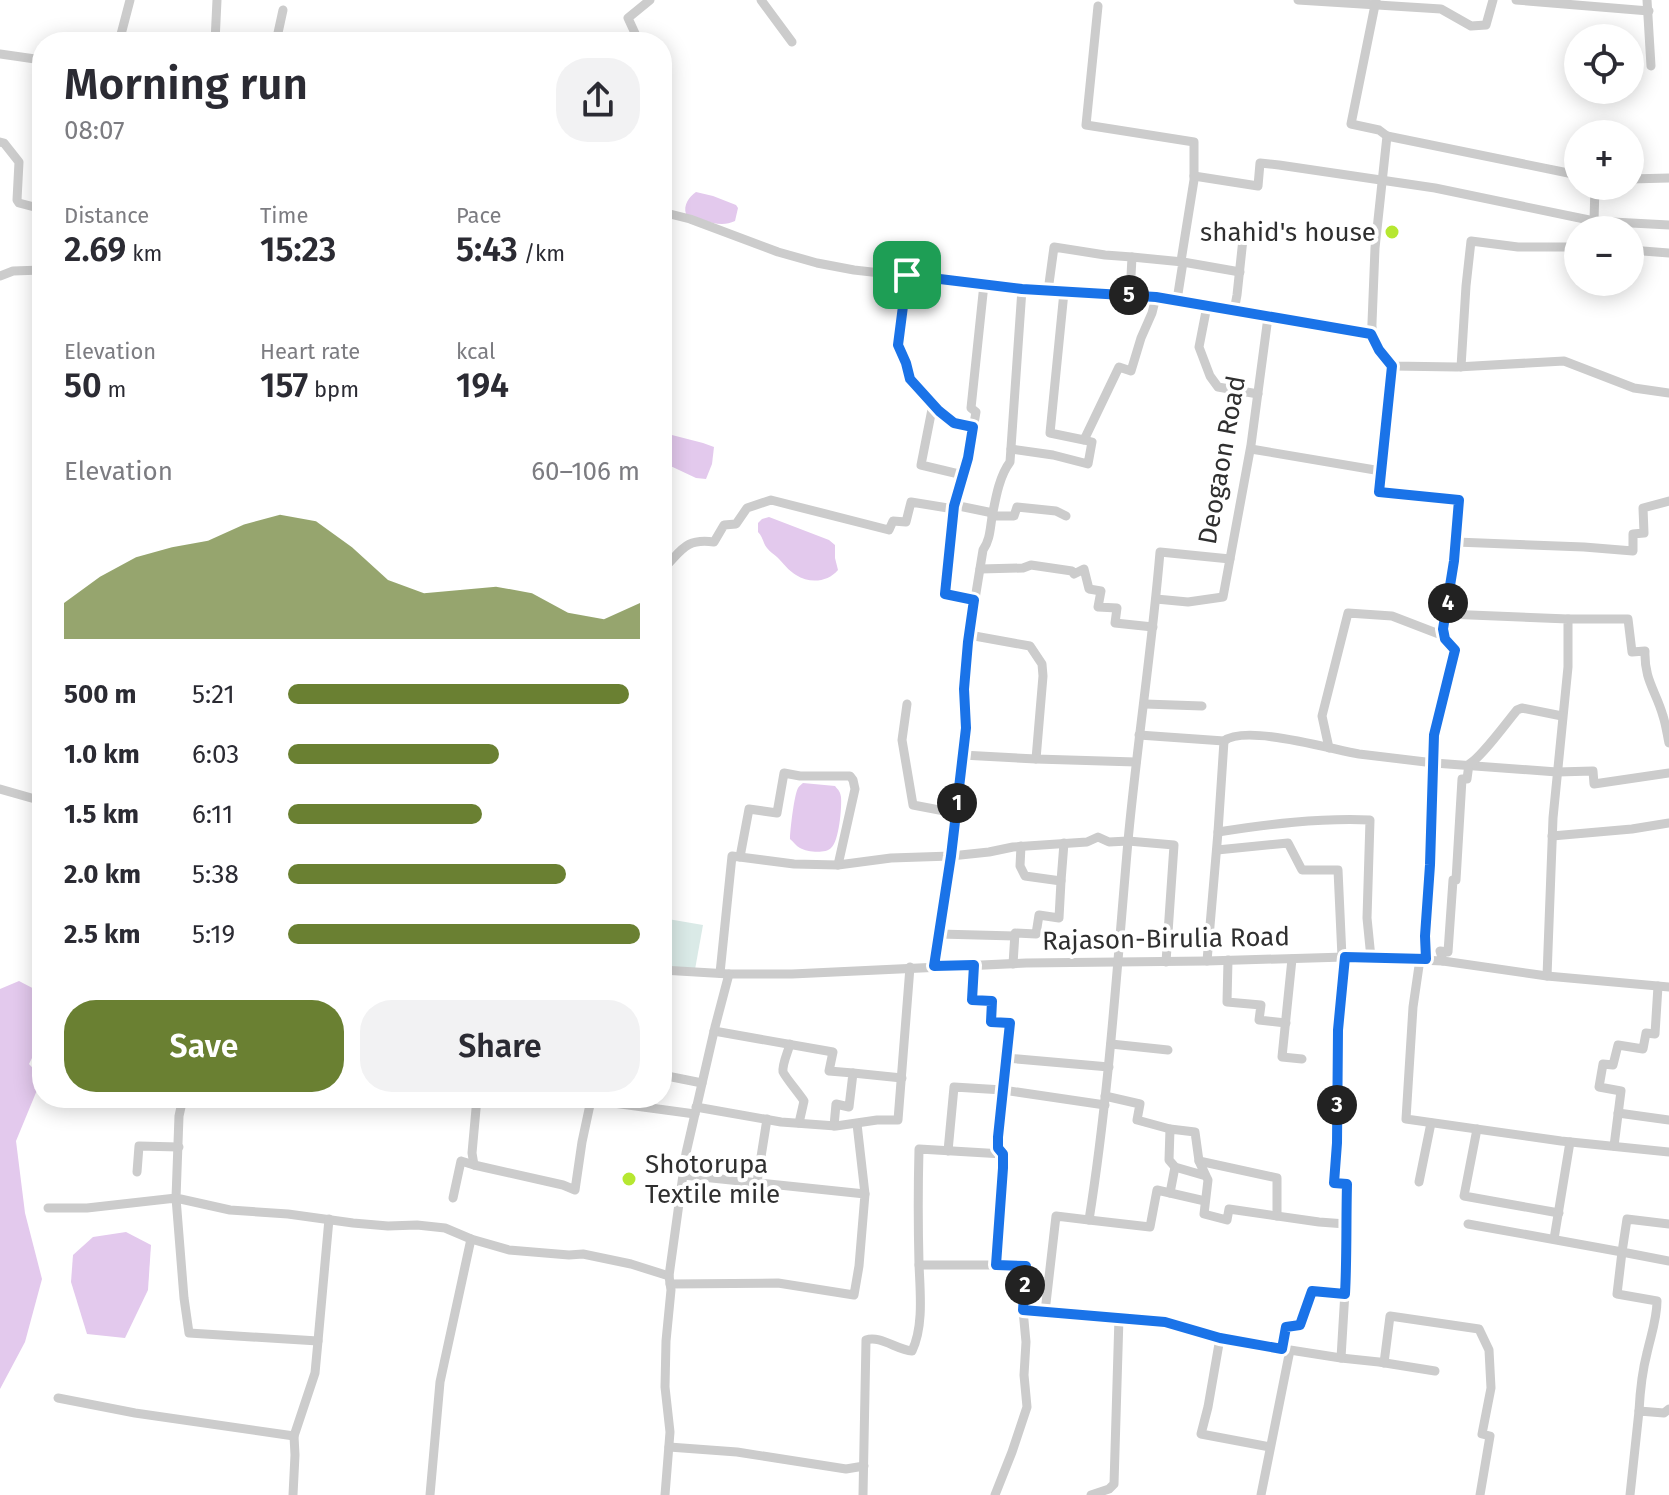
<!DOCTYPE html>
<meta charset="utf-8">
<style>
body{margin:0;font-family:"Fira Sans",sans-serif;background:#f2f2f3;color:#2b2b33;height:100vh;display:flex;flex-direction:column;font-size:30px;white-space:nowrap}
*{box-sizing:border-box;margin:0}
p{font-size:26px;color:#7c7c81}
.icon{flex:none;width:44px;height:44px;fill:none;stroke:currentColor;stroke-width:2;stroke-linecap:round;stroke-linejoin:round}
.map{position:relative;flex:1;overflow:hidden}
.details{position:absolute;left:32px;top:32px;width:640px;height:1076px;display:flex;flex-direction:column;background:#fff;border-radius:32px;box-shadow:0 4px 20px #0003}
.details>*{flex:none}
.buttons{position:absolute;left:1564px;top:24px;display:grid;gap:16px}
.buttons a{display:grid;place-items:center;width:80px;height:80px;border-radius:50%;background:#fff;box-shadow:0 4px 20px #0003;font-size:40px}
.pin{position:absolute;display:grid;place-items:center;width:68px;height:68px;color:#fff;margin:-34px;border-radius:16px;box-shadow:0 4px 12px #0006}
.km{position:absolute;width:40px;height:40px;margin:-20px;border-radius:50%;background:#222;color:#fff;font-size:22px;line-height:40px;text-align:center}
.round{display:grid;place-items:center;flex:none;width:84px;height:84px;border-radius:32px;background:#f2f2f3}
.head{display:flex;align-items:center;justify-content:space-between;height:136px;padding:0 32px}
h1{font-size:44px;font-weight:600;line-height:60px}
.metrics{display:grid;grid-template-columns:repeat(3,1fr);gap:12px;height:136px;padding:8px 32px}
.metrics div{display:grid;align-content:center}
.metrics b{font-size:34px;font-weight:600}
.metrics small{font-size:22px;font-weight:400}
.metrics p{font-size:22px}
.chart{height:224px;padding:16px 32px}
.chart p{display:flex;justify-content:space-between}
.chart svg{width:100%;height:144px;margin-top:8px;fill:#6a8032;opacity:.7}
.primary-button{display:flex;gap:16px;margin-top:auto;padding:16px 32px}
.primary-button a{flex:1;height:92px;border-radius:32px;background:#6a8032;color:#fff;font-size:32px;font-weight:600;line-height:92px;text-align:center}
.primary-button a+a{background:#f2f2f3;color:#2b2b33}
ul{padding:0 32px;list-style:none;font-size:26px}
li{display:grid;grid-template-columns:128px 96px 1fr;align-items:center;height:60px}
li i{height:20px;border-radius:10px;background:#6a8032}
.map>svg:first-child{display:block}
.green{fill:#daeae7}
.water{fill:#e3c9ed}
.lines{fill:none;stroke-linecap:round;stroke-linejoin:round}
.minor{stroke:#ccc;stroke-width:9}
.route-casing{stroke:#fff;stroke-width:16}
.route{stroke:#1a73e8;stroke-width:10}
.poi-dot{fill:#b6e731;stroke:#fff;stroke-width:3}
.labels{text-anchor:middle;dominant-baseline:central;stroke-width:8;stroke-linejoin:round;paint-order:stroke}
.poi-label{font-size:26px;fill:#2f2f2f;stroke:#fff;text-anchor:end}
.street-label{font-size:26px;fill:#2f2f2f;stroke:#fff}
</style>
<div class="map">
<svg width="1669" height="1495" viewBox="0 0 1669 1495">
<rect width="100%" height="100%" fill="#fff"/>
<path class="green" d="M662 918 703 925 694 975 662 969Z"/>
<g class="water">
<path d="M696 192 713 196 736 205 738 208 735 221C719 229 702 219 686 214 683 205 689 197 696 192Z"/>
<path d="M668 434 703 443 714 447 712 464 706 479 696 478 662 462V441Z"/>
<path d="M769 517 829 540 835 545V558L838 570C828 582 810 584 796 575 789 571 783 563 777 557 774 554 770 552 767 548 763 543 763 537 758 532V523L762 519Z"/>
<path d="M803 783 835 786C839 791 840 791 841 797 842 807 839 842 831 848 825 854 807 852 800 848 796 846 794 842 790 839 790 832 794 795 798 788 799 786 801 785 803 783Z"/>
<path d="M19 981 42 993V1038L29 1064 42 1078 16 1141 25 1213 42 1279 25 1342 0 1389V989Z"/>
<path d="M126 1232 151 1245 148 1290 125 1338 87 1334 71 1282 73 1255 93 1237Z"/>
</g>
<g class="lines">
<g class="minor">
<path d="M761 0 792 42"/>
<path d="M1298 0 1441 9 1471 26 1486 25 1493 0"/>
<path d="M1376 0 1351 124 1379 130 1387 136 1375 248 1372 323C1371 341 1381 353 1392 366L1457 367 1564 361 1634 388 1669 393"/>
<path d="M1516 0 1649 11"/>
<path d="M1647 0 1651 66"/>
<path d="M1098 6 1086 125 1194 142V180L1181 261"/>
<path d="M119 42 130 0"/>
<path d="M215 42 217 0"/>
<path d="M276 42 283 10"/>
<path d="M639 42 628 18 650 0"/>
<path d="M0 54 42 60"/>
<path d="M662 90 666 98 662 128"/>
<path d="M1387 136 1578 175"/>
<path d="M0 142 4 143 19 162 17 200 19 203 42 209"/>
<path d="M1194 176 1258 186 1260 163 1279 165 1435 188 1594 221 1669 225"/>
<path d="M1630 179 1669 178"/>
<path d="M662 212 690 219 778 252 817 263 854 270 1022 289 1156 297 1268 317"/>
<path d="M1594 221 1595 186"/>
<path d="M1630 250 1669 253"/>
<path d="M1132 257 1183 262 1177 300"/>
<path d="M1183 262 1240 272"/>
<path d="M907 275 898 345 906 363 910 379 939 411 954 423 973 427"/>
<path d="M0 276 13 271 42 270"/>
<path d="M1048 291 1054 247 1105 255 1132 257 1130 295"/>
<path d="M1064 292 1050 433 1084 440 1119 367 1131 371 1141 338 1152 313 1156 297"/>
<path d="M1207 306 1199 347 1210 376 1218 387 1258 394"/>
<path d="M1234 311 1237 295 1243 239"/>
<path d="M1392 366 1379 492 1459 500 1454 561 1446 614 1568 619V667L1553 818 1547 976"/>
<path d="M1461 367 1466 286 1471 241 1518 247H1578"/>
<path d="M933 404 921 465 963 475"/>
<path d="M1011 449 1053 455 1088 464 1092 442 1084 440"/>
<path d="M1251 449 1381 471"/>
<path d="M954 505 993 513"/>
<path d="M992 516H1014L1017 507 1056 511 1066 516"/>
<path d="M1456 542 1584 547 1633 551V534L1644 533 1643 508 1669 501"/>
<path d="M980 569 1023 568 1031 565 1072 571 1074 574 1084 569 1089 589 1101 591 1098 607 1117 608 1115 623 1153 627"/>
<path d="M662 570C682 551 684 538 714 542L724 525 736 524 747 508 771 500 889 530 893 521 906 522 911 502 954 509"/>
<path d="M1156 599 1188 602 1223 597 1230 559"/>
<path d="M974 600 945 594 954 506 968 458 976 412 971 408 984 284"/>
<path d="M1568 619H1628L1632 652 1645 651C1644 680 1656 691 1663 716 1666 725 1667 734 1669 743"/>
<path d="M969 635 1030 646 1042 664 1043 676 1036 759 1136 762"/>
<path d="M907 704 902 740 913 805 955 813"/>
<path d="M1145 704 1202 706"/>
<path d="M1139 735 1224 741 1218 832 1207 961"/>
<path d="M1224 741C1245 724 1330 749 1359 754 1384 757 1409 760 1434 763V735L1455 650C1443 634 1443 633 1446 614"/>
<path d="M1329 748 1322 716 1348 613 1392 616 1444 636"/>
<path d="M962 755 1036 759"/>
<path d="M0 789 42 801"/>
<path d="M1218 832C1269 824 1318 818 1370 820L1367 918 1371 958"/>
<path d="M1552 836 1632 829 1669 823"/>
<path d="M1217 850 1288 843 1302 870H1338L1342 957"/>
<path d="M740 857 749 809 777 813 784 773 800 776H850L853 780 855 789 838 865"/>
<path d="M1061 881 1064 843"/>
<path d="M939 934 1015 936"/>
<path d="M1292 959 1282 1057 1302 1059"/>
<path d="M1420 959 1413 1007 1406 1119 1561 1141 1669 1152"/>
<path d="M1426 959 1425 936 1430 865 1434 763 1557 772 1593 771 1594 784 1669 773"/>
<path d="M1228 960 1227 1002 1261 1005 1259 1020 1286 1023"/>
<path d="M1443 961 1440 951 1448 952 1453 880H1456L1462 779H1467L1469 764C1480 759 1507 722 1517 710L1522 708 1562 716"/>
<path d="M1013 964 1015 933 1036 934 1039 915 1059 918 1061 881 1025 876 1020 866 1021 846"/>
<path d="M974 965 972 1000 992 1001 991 1022 1010 1023 998 1137V1148L1003 1154"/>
<path d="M934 966 951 856 966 728 964 689 968 642 983 550C991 539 990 525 993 512 996 496 1000 475 1010 462L1022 289"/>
<path d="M662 970 729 974H792L1026 963 1207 961 1345 957 1443 961 1547 976 1669 987"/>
<path d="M720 973 732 856 794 864 838 865 891 858 951 856 989 852 1013 847 1087 842 1098 837 1109 842 1128 841 1174 845 1166 962"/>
<path d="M714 1031 833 1052 829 1071 853 1073 849 1107 836 1104 834 1126"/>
<path d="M790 1044C788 1052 782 1064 783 1072 783 1074 801 1096 804 1101L799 1123"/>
<path d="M1111 1044 1168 1050"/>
<path d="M1006 1058 1109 1067"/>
<path d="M853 1073 902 1078"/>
<path d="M662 1075 702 1083"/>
<path d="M1105 1096 1140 1104 1137 1120 1170 1129"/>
<path d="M183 1098 179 1116 176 1198 230 1210 288 1214 353 1223 388 1226 417 1225 445 1228 471 1239 509 1250 569 1255 583 1254 631 1264 669 1276 671 1290 666 1341 665 1387 670 1432 665 1495"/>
<path d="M477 1098 472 1153 474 1165 563 1185 575 1190 582 1142 591 1100 695 1114"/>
<path d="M519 1098H542"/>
<path d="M696 1107 781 1122 836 1126 877 1120H898L910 967"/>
<path d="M1618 1113 1669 1120"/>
<path d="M857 1124 865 1194"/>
<path d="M1477 1129 1464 1196 1559 1213"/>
<path d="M1614 1146 1621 1091 1599 1087 1603 1064 1613 1065 1618 1045 1643 1049 1646 1033 1655 1034 1658 986"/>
<path d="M948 1151 954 1087 1003 1090 1105 1105"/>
<path d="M1199 1161 1277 1178V1216"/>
<path d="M137 1172 139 1146 179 1147"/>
<path d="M1206 1176 1199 1161 1195 1132 1170 1129 1169 1160 1175 1167 1206 1176 1208 1180 1204 1214 1227 1220 1229 1209 1319 1222 1346 1224"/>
<path d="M757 1182 767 1119"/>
<path d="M1419 1182 1431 1123"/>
<path d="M1170 1193 1175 1167"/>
<path d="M453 1198 461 1161 474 1165"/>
<path d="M48 1208H87L176 1198 184 1298 189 1333 318 1341 315 1373 294 1436 295 1455 293 1495"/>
<path d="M1089 1220 1150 1227 1157 1190 1205 1201"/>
<path d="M1468 1224 1622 1252 1617 1294 1657 1301C1657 1319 1651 1335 1647 1353 1642 1372 1640 1392 1639 1411"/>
<path d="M1669 1224 1627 1219 1622 1252 1669 1261"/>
<path d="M1554 1239 1570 1142"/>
<path d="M919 1265H996"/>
<path d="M669 1276 686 1153 715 1027 729 974"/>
<path d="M670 1284 778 1283 854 1295 859 1266 865 1194 683 1175"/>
<path d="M1119 1317 1165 1322 1220 1338"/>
<path d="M318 1341 329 1219"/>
<path d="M1341 1358 1379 1362 1435 1371"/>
<path d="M1384 1363 1390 1316 1479 1329 1489 1350 1491 1388 1482 1434 1490 1436 1480 1495"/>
<path d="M58 1398 135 1413 294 1436"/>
<path d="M669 1447 737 1452 846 1469 864 1466"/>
<path d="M1270 1447 1201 1434 1208 1407 1220 1338 1282 1349 1286 1327 1300 1325 1312 1291 1345 1294"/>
<path d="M430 1495 440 1382 471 1239"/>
<path d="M863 1495 866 1340C880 1335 897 1350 912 1351 924 1326 920 1291 919 1264 918 1226 918 1187 919 1149L1003 1154V1168L996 1265 1026 1266 1023 1310 1026 1342 1024 1375 1027 1407 1012 1452 995 1495"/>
<path d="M1091 1495 1109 1489 1114 1484 1119 1317 1045 1312 1056 1216 1089 1220C1109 1094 1117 967 1128 841 1137 744 1152 648 1160 552L1230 559 1251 445 1268 317 1371 334"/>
<path d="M1261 1495 1290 1350 1341 1358 1347 1258 1346 1229 1347 1184 1334 1183 1337 1143 1338 1030 1345 957"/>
<path d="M1630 1495 1639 1411 1664 1413 1669 1409"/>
</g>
</g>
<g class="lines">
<g class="route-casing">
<path id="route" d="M907 275 1022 289 1156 297 1371 334 1379 350 1392 366 1379 492 1459 500 1454 561 1443 629 1445 639 1455 650 1434 735 1430 865 1425 936 1426 959 1345 957 1338 1030 1337 1143 1334 1183 1347 1184C1346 1221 1347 1257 1345 1294L1312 1291 1300 1325 1286 1327 1282 1349 1220 1338 1165 1322 1023 1310 1026 1266 996 1265 1003 1168V1154L998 1148V1137L1010 1023 991 1022 992 1001 972 1000 974 965 934 966 951 856 966 728 964 689 968 642 974 600 945 594 954 506 968 458 973 427 954 423 939 411 910 379 906 363 898 345Z"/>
</g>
<use href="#route" class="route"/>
</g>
<g class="poi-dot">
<circle cx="1392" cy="232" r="8"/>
<circle cx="629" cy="1179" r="8"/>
</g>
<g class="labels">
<g class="poi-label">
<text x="1376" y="232">shahid's house</text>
<text x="645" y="1164" text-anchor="start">Shotorupa<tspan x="645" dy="30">Textile mile</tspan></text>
</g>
<g class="street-label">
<text transform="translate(1222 460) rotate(-80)">Deogaon Road</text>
<text transform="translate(1166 939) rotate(-1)">Rajason-Birulia Road</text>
</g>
</g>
</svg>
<div class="buttons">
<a><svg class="icon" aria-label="locate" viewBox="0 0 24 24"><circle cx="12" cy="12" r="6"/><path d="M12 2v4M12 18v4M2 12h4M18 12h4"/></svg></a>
<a>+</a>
<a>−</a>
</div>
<div class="pin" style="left:907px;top:275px;background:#1e9e55"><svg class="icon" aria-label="arrive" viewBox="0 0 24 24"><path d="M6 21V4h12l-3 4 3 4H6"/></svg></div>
<b class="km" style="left:957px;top:803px">1</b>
<b class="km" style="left:1025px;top:1285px">2</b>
<b class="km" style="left:1337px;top:1105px">3</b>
<b class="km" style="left:1448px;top:603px">4</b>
<b class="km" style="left:1129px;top:295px">5</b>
<section class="details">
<div class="head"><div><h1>Morning run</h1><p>08:07</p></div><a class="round"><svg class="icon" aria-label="share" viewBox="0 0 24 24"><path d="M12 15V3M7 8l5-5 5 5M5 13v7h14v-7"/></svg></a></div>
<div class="metrics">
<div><p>Distance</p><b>2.69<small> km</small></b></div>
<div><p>Time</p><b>15:23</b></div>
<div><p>Pace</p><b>5:43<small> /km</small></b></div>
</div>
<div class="metrics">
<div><p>Elevation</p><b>50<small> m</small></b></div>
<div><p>Heart rate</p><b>157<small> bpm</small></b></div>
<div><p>kcal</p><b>194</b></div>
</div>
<div class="chart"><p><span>Elevation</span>60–106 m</p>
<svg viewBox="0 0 160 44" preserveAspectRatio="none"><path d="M0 44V33L10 25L20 19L30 16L40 14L50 9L60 6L70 8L80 16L90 26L100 30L110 29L120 28L130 30L140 36L150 38L160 33V44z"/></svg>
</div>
<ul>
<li><b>500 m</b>5:21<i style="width:97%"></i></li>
<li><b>1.0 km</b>6:03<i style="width:60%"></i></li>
<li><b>1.5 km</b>6:11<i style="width:55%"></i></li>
<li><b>2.0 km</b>5:38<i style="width:79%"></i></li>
<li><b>2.5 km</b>5:19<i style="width:100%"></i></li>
</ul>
<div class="primary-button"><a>Save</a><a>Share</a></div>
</section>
</div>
